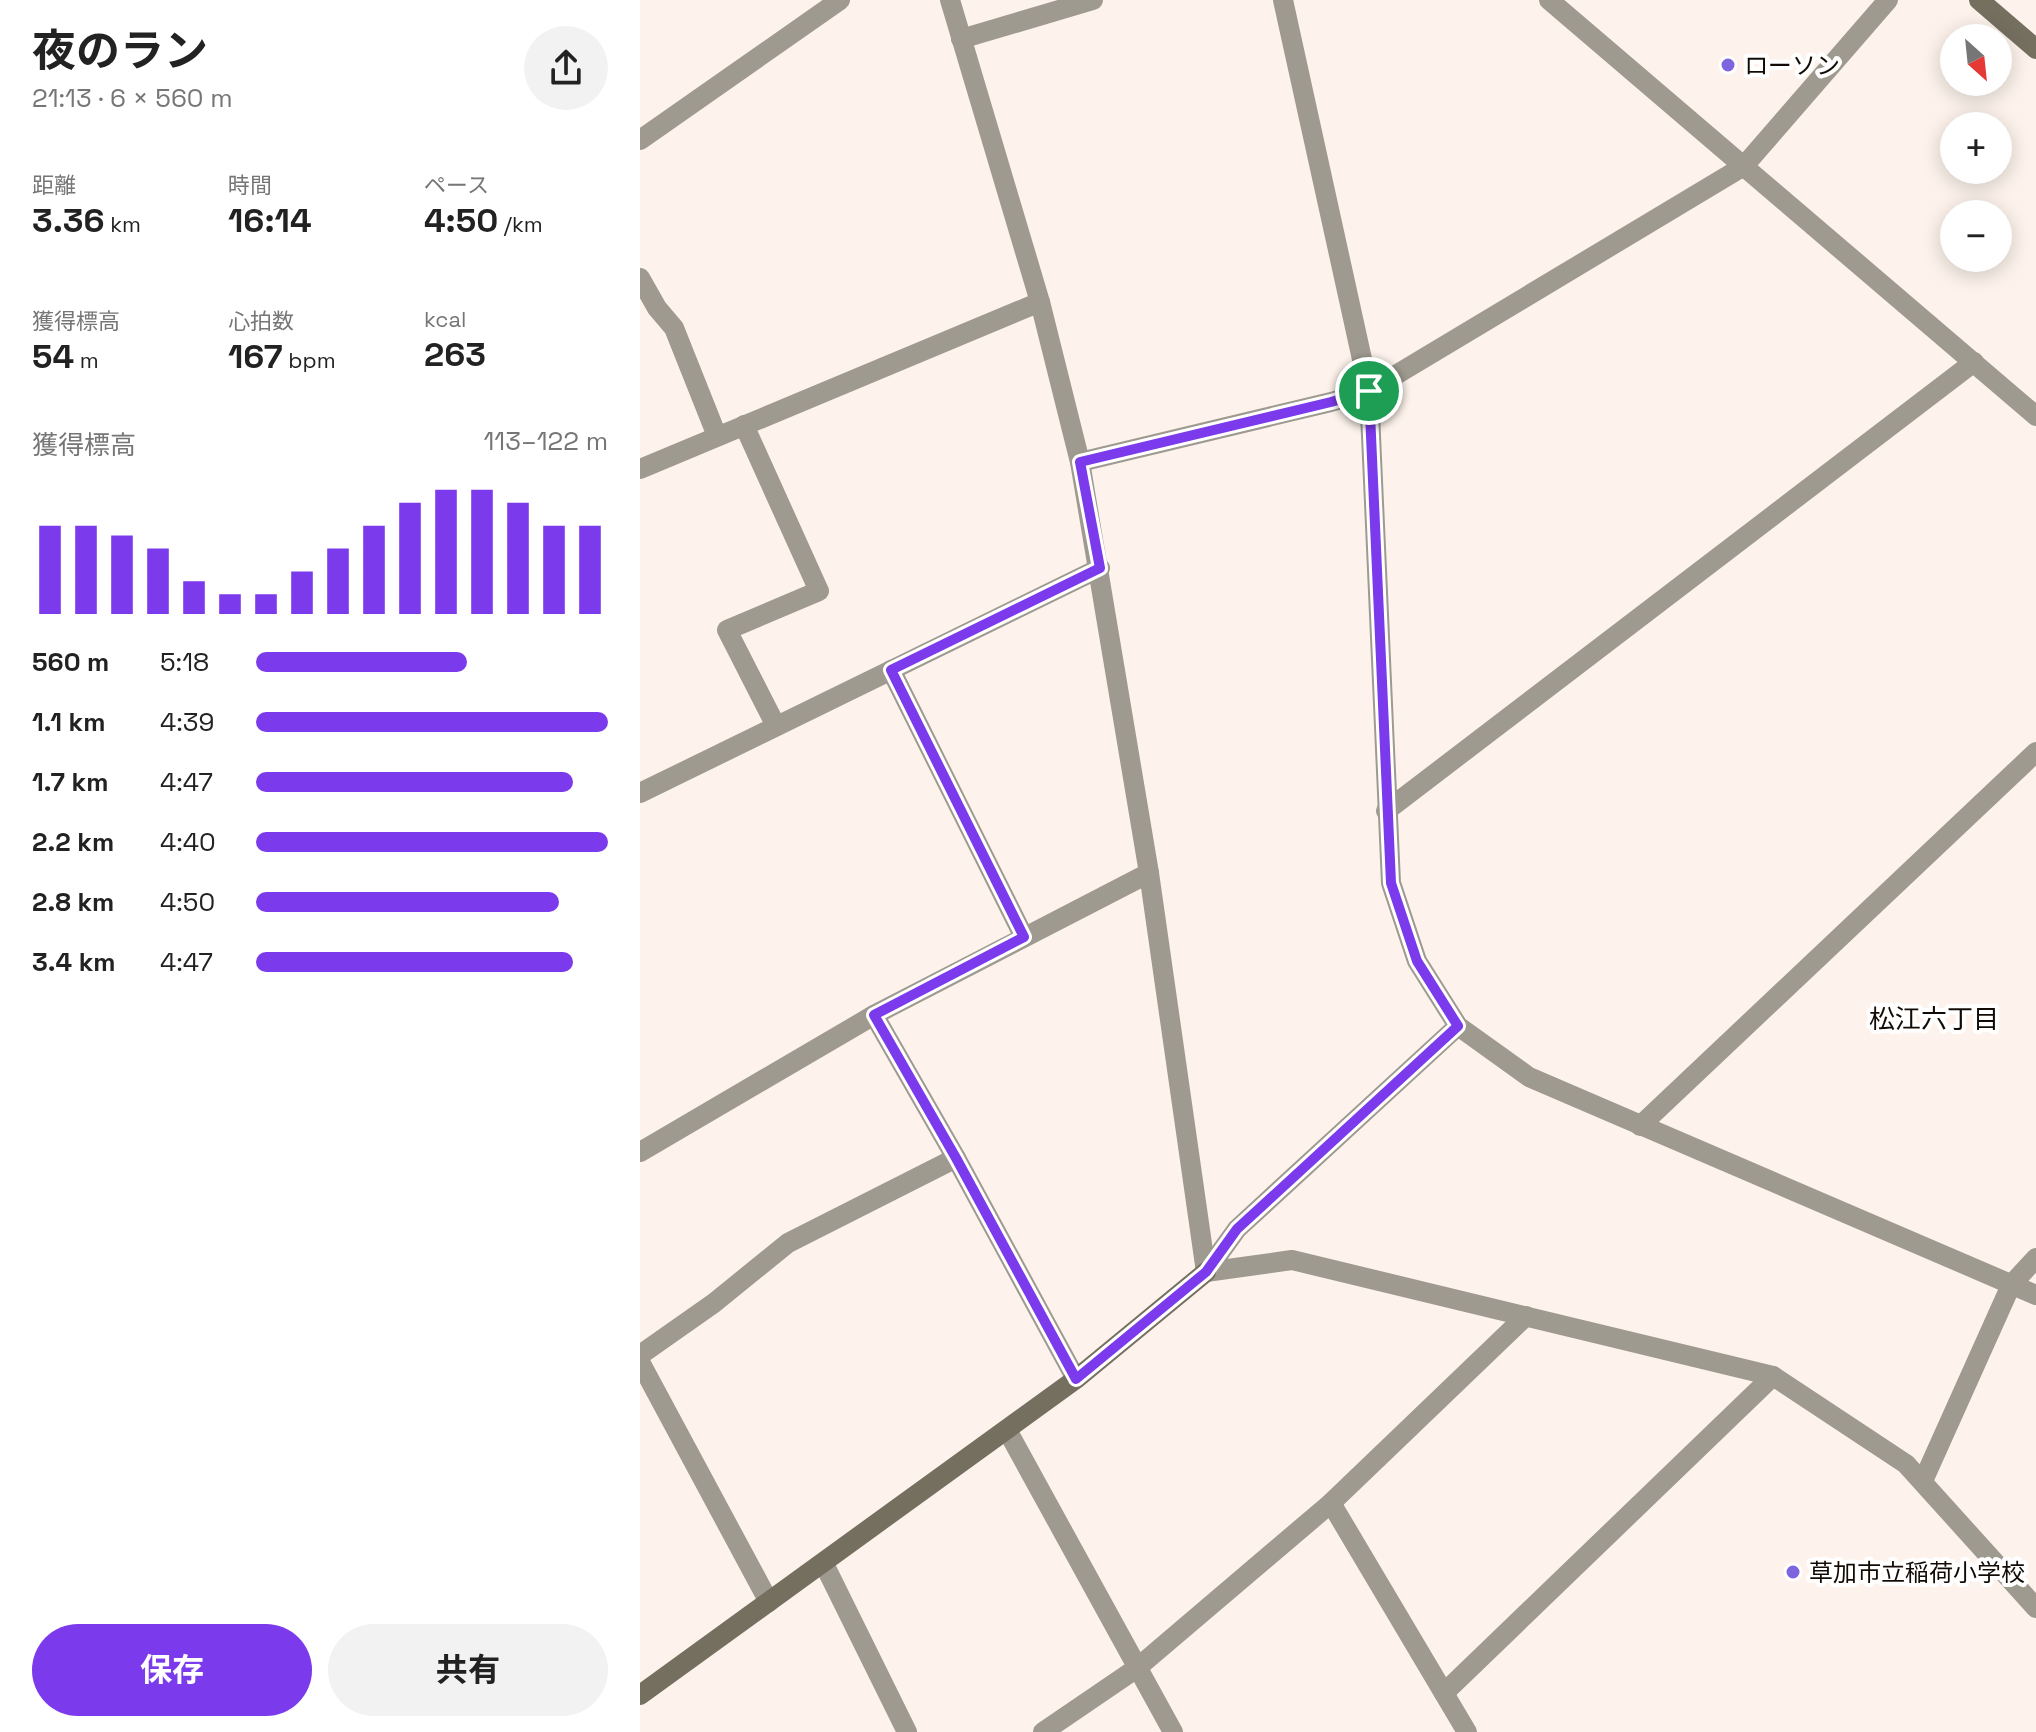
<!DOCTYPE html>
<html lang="ja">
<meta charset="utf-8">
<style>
body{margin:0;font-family:"Space Grotesk","Noto Sans JP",sans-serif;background:#f2f2f2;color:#222;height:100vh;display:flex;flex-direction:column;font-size:30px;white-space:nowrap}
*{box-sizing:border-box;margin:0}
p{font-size:26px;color:#767676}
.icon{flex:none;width:44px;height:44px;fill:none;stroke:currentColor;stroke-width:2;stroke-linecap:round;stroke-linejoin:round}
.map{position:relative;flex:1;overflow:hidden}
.details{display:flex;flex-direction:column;background:#fff;width:640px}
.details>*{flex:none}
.needle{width:52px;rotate:153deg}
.tools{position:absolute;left:1300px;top:24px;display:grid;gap:16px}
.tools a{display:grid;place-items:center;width:72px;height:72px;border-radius:50%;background:#fff;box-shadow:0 4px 20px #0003;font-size:40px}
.pin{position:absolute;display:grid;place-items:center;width:68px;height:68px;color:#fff;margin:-34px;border:4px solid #fff;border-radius:50%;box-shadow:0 2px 8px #0007}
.round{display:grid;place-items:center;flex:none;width:84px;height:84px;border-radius:42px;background:#f2f2f2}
.headline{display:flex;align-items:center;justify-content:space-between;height:136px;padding:0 32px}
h1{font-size:44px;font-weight:700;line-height:60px}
.stats{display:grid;grid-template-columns:repeat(3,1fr);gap:12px;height:136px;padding:8px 32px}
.stats div{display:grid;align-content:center}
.stats b{font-size:34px;font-weight:700}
.stats small{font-size:22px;font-weight:400}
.stats p{font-size:22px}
.chart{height:224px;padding:16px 32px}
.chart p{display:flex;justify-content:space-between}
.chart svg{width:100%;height:144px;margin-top:8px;stroke:#7c3aed;stroke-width:6}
.action{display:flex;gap:16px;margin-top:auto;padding:16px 32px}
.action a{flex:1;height:92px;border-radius:48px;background:#7c3aed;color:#fff;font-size:32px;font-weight:700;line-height:92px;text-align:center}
.action a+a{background:#f2f2f2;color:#222}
ul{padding:0 32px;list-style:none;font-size:26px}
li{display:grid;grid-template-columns:128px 96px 1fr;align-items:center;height:60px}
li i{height:20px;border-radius:10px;background:#7c3aed}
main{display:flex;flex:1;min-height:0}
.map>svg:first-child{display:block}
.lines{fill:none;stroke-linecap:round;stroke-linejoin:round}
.street{stroke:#9e9a8f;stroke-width:20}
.secondary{stroke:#756f60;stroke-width:20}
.route-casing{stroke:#fff;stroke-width:16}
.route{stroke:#7c3aed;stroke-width:10}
.poi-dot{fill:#7f64df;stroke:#fff;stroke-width:3}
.labels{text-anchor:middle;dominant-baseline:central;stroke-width:8;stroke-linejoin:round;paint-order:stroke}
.poi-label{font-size:24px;fill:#120b05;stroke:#fff;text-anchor:start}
.neighbourhood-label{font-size:26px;fill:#120b05;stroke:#fff}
</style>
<main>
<section class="details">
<div class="headline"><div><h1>夜のラン</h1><p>21:13 · 6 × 560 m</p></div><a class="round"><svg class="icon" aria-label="share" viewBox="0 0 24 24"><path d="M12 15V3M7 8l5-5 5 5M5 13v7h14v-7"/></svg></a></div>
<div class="stats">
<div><p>距離</p><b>3.36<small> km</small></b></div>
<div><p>時間</p><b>16:14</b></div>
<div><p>ペース</p><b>4:50<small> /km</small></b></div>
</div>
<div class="stats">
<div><p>獲得標高</p><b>54<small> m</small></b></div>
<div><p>心拍数</p><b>167<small> bpm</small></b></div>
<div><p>kcal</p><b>263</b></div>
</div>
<div class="chart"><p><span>獲得標高</span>113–122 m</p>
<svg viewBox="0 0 160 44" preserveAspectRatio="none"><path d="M5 44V17M15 44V17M25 44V20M35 44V24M45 44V34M55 44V38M65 44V38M75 44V31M85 44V24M95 44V17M105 44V10M115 44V6M125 44V6M135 44V10M145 44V17M155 44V17"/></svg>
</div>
<ul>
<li><b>560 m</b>5:18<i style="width:60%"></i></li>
<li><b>1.1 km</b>4:39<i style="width:100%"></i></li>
<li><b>1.7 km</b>4:47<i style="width:90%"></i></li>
<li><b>2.2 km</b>4:40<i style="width:100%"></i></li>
<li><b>2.8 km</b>4:50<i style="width:86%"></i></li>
<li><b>3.4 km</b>4:47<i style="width:90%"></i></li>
</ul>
<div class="action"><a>保存</a><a>共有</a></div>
</section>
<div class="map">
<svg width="1396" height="1732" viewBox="0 0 1396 1732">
<rect width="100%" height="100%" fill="#fdf3ec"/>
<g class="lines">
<g class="street">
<path d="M310 0 400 302 440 462 509 873 566 1272"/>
<path d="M643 0 729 391 751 883 777 961 818 1026 889 1077 1396 1295"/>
<path d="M909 0 1396 416"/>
<path d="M321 39 453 0"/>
<path d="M0 140 200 0"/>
<path d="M0 278 17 308 34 328 77 436"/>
<path d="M104 425 179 591 87 630 136 726"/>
<path d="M440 462 691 402 729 391 1104 166 1248 0"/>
<path d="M0 469 400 302"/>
<path d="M251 670 384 937"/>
<path d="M0 793 460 568"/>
<path d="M746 811 1334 362"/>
<path d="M234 1015 316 1158 436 1379"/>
<path d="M1000 1126 1396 752"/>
<path d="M0 1152 234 1015 509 873"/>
<path d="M566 1272 652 1260 1133 1376 1266 1464 1396 1608"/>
<path d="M566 1272 597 1229 818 1026"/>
<path d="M0 1355 74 1303 148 1243 316 1158"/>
<path d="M0 1362 129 1602"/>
<path d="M367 1430 533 1732"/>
<path d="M1283 1481 1371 1285 1396 1258"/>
<path d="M691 1503 827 1732"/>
<path d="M184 1564 267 1732"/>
<path d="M804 1693 1133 1376"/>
<path d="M403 1732 497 1668 691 1503 886 1316"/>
</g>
<g class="secondary">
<path d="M1339 0 1396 49"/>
<path d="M0 1695 436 1379 566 1272"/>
</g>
</g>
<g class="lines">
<g class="route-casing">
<path id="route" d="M729 391 751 883 777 961 818 1026 597 1229 566 1272 436 1379 316 1158 234 1015 384 937 251 670 460 568 440 462 691 402Z"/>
</g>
<use href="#route" class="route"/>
</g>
<g class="poi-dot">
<circle cx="1088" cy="65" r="8"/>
<circle cx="1153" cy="1572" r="8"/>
</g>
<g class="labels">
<g class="poi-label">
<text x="1104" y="65">ローソン</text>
<text x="1169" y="1572">草加市立稲荷小学校</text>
</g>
<g class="neighbourhood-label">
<text x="1294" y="1019">松江六丁目</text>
</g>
</g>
</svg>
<div class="tools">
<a><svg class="needle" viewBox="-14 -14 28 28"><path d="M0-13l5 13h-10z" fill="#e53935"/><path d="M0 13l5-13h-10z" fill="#767676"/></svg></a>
<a>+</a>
<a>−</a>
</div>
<div class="pin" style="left:729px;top:391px;background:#1e9e55"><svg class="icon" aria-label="arrive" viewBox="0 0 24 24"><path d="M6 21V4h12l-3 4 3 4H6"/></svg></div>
</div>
</main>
